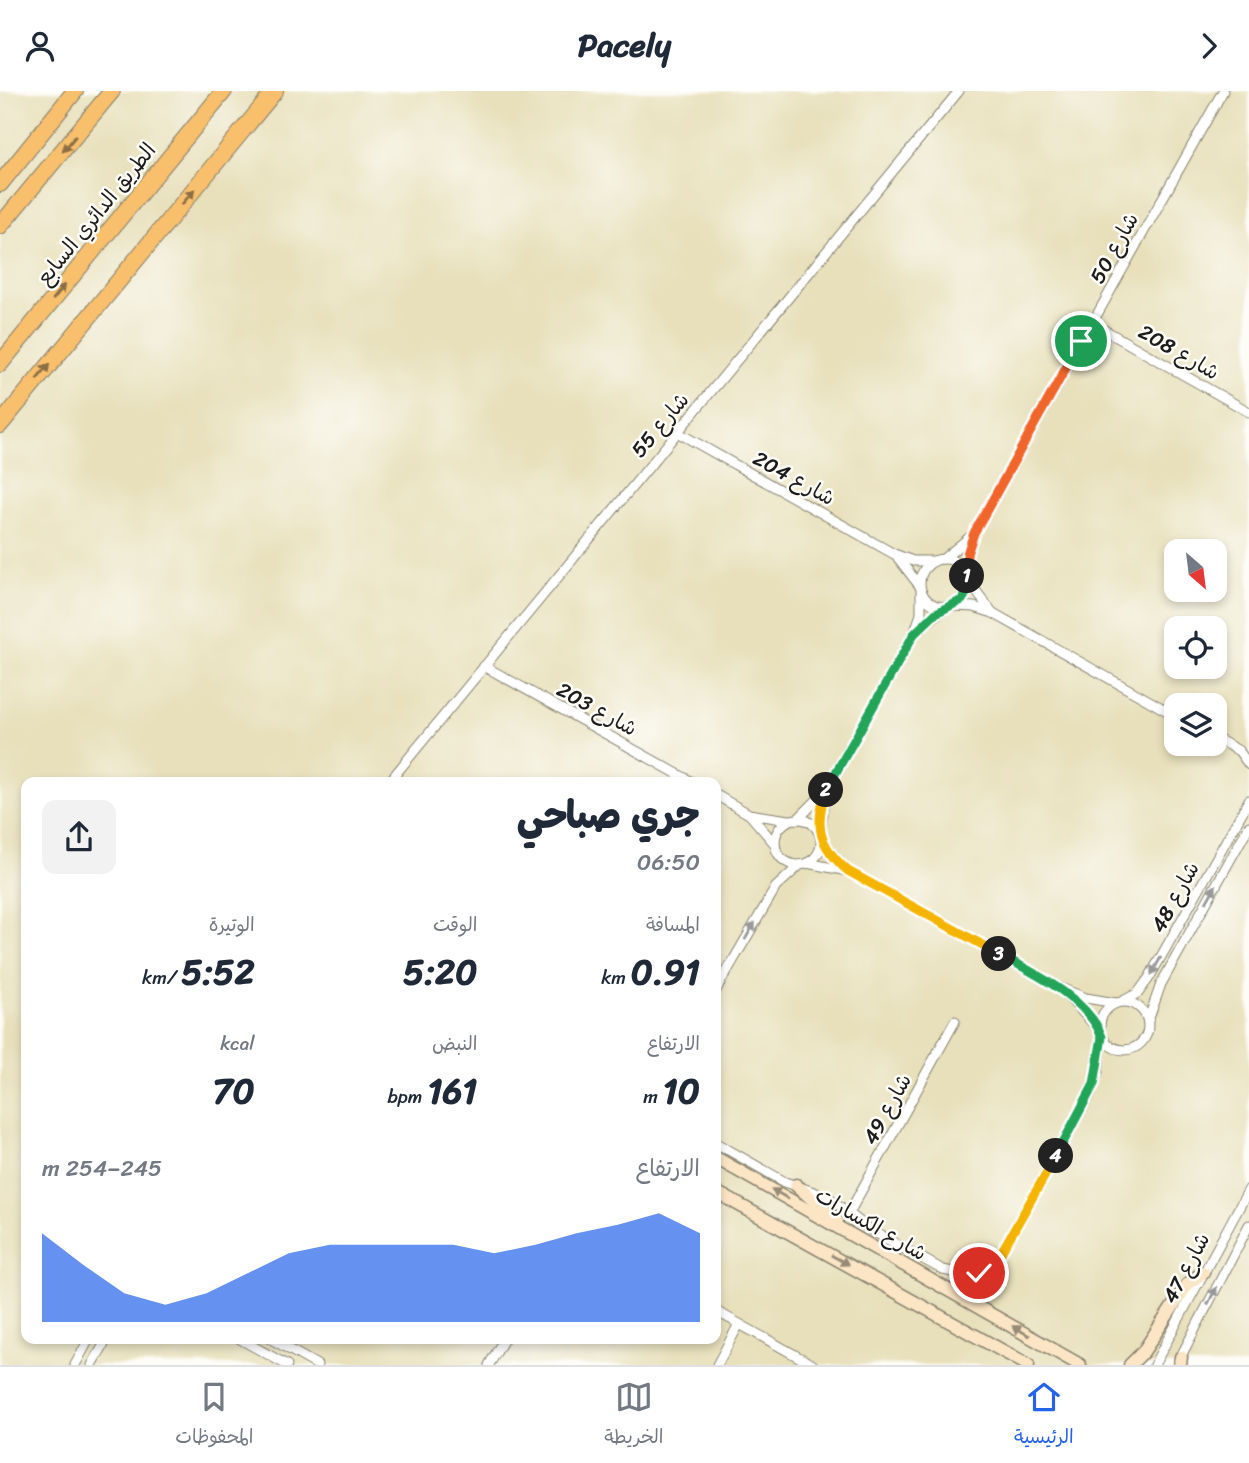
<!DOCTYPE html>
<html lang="ar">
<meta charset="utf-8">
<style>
body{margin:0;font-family:Sriracha,"Playpen Sans Arabic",sans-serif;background:#f2f2f3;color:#1f2937;direction:rtl;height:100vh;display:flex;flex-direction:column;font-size:26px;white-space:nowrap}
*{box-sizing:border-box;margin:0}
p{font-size:23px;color:#747a83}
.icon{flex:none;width:38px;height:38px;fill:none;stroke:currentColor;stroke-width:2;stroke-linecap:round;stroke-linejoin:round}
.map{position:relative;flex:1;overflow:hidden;direction:ltr}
.panel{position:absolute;left:21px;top:686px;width:700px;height:567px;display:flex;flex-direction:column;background:#fff;border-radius:14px;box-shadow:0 4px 10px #0003;direction:rtl}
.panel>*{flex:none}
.needle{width:46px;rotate:152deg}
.fabs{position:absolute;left:1164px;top:448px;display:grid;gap:14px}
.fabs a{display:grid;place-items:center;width:63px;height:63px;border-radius:14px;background:#fff;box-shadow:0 4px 10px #0003;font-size:35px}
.pin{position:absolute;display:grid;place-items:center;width:60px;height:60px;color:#fff;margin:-30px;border:4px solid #fff;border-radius:50%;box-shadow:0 2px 7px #0007}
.km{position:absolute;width:35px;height:35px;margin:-18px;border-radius:50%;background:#222;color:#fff;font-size:19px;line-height:35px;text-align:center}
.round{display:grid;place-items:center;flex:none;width:74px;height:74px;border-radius:14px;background:#f2f2f3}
.head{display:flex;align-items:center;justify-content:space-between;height:119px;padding:0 21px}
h1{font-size:38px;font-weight:800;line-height:52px}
.metrics{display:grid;grid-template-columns:repeat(3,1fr);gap:10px;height:119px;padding:7px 21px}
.metrics div{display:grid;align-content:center}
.metrics b{font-size:35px;font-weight:800}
.metrics small{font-size:19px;font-weight:400}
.metrics p{font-size:19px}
.chart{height:196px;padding:14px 21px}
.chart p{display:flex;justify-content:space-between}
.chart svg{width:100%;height:126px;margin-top:7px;fill:#2563eb;opacity:.7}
header{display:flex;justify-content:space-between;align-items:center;height:91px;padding:0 21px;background:#fff;font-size:32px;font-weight:800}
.dock{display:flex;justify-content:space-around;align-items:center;height:98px;border-top:2px solid #e0e1e3;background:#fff;font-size:19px;color:#747a83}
.dock a{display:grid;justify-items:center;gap:4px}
.dock .current{color:#2563eb}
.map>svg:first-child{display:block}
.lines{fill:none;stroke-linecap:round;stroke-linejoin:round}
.street-casing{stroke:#827e6c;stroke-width:11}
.secondary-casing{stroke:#827e6c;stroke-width:15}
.highway-casing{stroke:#827e6c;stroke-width:18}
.street{stroke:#fff;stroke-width:9}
.secondary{stroke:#fce5c4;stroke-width:12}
.highway{stroke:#f8bf6c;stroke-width:16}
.oneway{fill:#8a6e44}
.oneway2{fill:#999}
.oneway3{fill:#978b78}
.split-1-casing{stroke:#fff;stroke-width:14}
.split-2-casing{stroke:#fff;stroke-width:14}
.split-3-casing{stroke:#fff;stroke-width:14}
.split-4-casing{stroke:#fff;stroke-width:14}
.split-5-casing{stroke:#fff;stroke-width:14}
.split-1{stroke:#f0652b;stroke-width:9}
.split-2{stroke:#22a559;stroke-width:9}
.split-3{stroke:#f5b400;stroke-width:9}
.split-4{stroke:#22a559;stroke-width:9}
.split-5{stroke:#f5b400;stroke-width:9}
.labels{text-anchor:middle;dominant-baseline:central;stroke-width:5;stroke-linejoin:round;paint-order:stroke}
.street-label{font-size:21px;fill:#1c1c1c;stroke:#fdfcf7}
</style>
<header><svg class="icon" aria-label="forward" viewBox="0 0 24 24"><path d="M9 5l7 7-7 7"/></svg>Pacely<svg class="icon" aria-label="person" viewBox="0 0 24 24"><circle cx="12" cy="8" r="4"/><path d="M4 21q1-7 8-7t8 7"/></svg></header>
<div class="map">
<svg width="1249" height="1274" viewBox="0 0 1249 1274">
<rect width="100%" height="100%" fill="#fdfcf7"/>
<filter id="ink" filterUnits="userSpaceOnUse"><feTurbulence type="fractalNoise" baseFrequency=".0143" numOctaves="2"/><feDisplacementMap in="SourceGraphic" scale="14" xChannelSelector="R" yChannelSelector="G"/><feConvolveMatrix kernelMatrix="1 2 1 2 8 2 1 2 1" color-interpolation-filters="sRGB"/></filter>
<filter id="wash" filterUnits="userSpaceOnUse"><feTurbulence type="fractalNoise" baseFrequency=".00686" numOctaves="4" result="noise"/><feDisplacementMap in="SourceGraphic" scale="28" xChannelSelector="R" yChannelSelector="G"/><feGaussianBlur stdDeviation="1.57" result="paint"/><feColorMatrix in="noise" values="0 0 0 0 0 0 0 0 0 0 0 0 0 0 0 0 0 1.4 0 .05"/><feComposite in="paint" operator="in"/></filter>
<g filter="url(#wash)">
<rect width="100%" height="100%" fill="#e8e0bb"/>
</g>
<g filter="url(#ink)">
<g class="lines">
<g class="street-casing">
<g id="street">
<path d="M1092 232 1249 321"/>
<path d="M677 341 894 463 913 470H934"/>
<path d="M898 467 919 494"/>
<circle cx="944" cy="492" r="24"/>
<path d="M943 468 970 446"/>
<path d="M967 485V463L974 442 1223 0"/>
<path d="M969 491 992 521"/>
<path d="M954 515 974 516 993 522 1176 625"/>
<path d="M918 539 945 517"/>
<path d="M484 575 692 691"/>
<path d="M1214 646 1239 660 1249 674"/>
<path d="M389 691 959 0"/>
<path d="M716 704 749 723 789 729"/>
<path d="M750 724 775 753"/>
<path d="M798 728 825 701 914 543 921 523V502"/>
<circle cx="798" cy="751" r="23"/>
<path d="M820 741 825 702"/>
<path d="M822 750 844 777"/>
<path d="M807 772 848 780 1058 896 1086 907 1116 912"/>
<path d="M716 899 776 796 800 774"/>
<path d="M1064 901 1100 940"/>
<circle cx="1124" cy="935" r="24"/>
<path d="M1121 911 1138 902 1149 887 1249 709"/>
<path d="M1148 930 1161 893 1249 735"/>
<path d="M716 1052 785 1091 828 1106 869 1138 943 1179 967 1184 979 1182 998 1167 1088 1007 1098 981 1102 946"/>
<path d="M849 1122 955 930"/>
<path d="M716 1220 813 1274"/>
<path d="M240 1248 287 1274"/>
<path d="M271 1248 317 1274"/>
<path d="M1179 1269 1249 1134"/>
<path d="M75 1274 89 1248"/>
<path d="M92 1274 107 1248"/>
<path d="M489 1274 504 1248"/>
<path d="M717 1274 739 1233"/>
<path d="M1154 1274 1249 1098"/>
</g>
</g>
<g class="secondary-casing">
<g id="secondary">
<path d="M716 1067 1080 1274"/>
<path d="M796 1094 837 1130"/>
<path d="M716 1101 1028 1274"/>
<path d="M1130 1274 1143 1261 1187 1194 1203 1181"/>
<path d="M1180 1274 1181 1266"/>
</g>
</g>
<g class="highway-casing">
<g id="highway">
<path d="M0 93 75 0"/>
<path d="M0 135 112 0"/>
<path d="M0 273 224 0"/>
<path d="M0 334 275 0"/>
</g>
</g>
<use href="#street" class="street"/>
<use href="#secondary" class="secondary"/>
<use href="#highway" class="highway"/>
</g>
<defs><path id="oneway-solid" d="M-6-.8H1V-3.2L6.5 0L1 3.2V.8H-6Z" transform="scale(1.75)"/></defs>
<g class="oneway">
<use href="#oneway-solid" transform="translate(69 53) rotate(130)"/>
<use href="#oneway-solid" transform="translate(188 106) rotate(-51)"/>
<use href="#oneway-solid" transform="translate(59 201) rotate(-51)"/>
<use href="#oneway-solid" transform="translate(43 281) rotate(-51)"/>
</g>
<g class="oneway2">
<use href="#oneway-solid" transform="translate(1211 803) rotate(-61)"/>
<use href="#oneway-solid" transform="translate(750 840) rotate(-60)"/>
<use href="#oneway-solid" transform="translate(1156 875) rotate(119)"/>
<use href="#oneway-solid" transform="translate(1212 1205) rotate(-63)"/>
</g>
<g class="oneway3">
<use href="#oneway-solid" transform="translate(780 1103) rotate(-150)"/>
<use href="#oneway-solid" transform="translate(840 1169) rotate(29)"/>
<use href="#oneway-solid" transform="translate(1021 1240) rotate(-150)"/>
</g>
</g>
<g class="lines" filter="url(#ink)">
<g class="split-1-casing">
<path id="split-1" d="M967 485V463L974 442 1081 250"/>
</g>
<g class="split-2-casing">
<path id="split-2" d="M826 699 914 543 936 522 962 509 967 501V485"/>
</g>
<g class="split-3-casing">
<path id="split-3" d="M826 699C814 736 819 755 848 780L999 863"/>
</g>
<g class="split-4-casing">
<path id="split-4" d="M999 863C1033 882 1088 907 1102 946L1094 993 1056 1065"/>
</g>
<g class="split-5-casing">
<path id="split-5" d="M979 1182 998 1167 1056 1065"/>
</g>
<use href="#split-1" class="split-1"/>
<use href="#split-2" class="split-2"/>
<use href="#split-3" class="split-3"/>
<use href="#split-4" class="split-4"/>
<use href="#split-5" class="split-5"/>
</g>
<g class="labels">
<g class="street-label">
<text transform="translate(96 123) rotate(-51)">الطريق الدائري السابع</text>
<text transform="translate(1114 157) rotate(-61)">شارع 50</text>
<text transform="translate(1179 261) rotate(30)">شارع 208</text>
<text transform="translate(660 334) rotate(-50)">شارع 55</text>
<text transform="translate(794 387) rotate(29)">شارع 204</text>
<text transform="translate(597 618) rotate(29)">شارع 203</text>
<text transform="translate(1175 806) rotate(-61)">شارع 48</text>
<text transform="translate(887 1018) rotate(-61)">شارع 49</text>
<text transform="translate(871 1133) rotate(30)">شارع الكسارات</text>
<text transform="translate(1186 1177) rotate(-62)">شارع 47</text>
</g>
</g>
</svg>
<div class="fabs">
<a><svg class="needle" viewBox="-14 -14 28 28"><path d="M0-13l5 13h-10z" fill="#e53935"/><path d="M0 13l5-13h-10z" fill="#747a83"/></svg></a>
<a><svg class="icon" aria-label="locate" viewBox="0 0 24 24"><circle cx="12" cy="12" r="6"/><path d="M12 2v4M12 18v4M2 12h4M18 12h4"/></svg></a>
<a><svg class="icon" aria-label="layers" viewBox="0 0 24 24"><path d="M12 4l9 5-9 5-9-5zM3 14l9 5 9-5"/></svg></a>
</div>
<div class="pin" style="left:1081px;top:250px;background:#1e9e55"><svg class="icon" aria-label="arrive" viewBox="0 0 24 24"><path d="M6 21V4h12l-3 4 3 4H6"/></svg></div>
<div class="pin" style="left:979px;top:1182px;background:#d93025"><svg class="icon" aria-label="check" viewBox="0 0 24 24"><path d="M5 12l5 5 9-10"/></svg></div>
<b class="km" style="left:967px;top:485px">1</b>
<b class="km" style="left:826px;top:699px">2</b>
<b class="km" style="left:999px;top:863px">3</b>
<b class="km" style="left:1056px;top:1065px">4</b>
<section class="panel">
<div class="head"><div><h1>جري صباحي</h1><p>06:50</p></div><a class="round"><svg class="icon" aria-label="share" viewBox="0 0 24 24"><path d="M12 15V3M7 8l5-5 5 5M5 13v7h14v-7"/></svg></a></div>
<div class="metrics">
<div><p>المسافة</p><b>0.91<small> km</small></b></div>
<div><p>الوقت</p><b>5:20</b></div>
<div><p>الوتيرة</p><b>5:52<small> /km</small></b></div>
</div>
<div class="metrics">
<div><p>الارتفاع</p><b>10<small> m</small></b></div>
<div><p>النبض</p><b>161<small> bpm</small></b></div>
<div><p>kcal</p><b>70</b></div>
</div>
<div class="chart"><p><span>الارتفاع</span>245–254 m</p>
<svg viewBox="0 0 160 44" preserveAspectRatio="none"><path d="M0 44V13L10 24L20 34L30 38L40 34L50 27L60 20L70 17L80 17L90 17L100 17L110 20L120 17L130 13L140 10L150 6L160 13V44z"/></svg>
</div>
</section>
</div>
<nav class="dock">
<a class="current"><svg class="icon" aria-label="home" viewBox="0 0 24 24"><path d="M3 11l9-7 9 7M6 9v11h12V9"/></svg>الرئيسية</a>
<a><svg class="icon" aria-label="map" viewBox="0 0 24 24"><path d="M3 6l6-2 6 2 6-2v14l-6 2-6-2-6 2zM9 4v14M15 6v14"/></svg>الخريطة</a>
<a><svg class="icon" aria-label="saved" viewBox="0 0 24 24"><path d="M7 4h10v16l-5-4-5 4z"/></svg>المحفوظات</a>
</nav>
